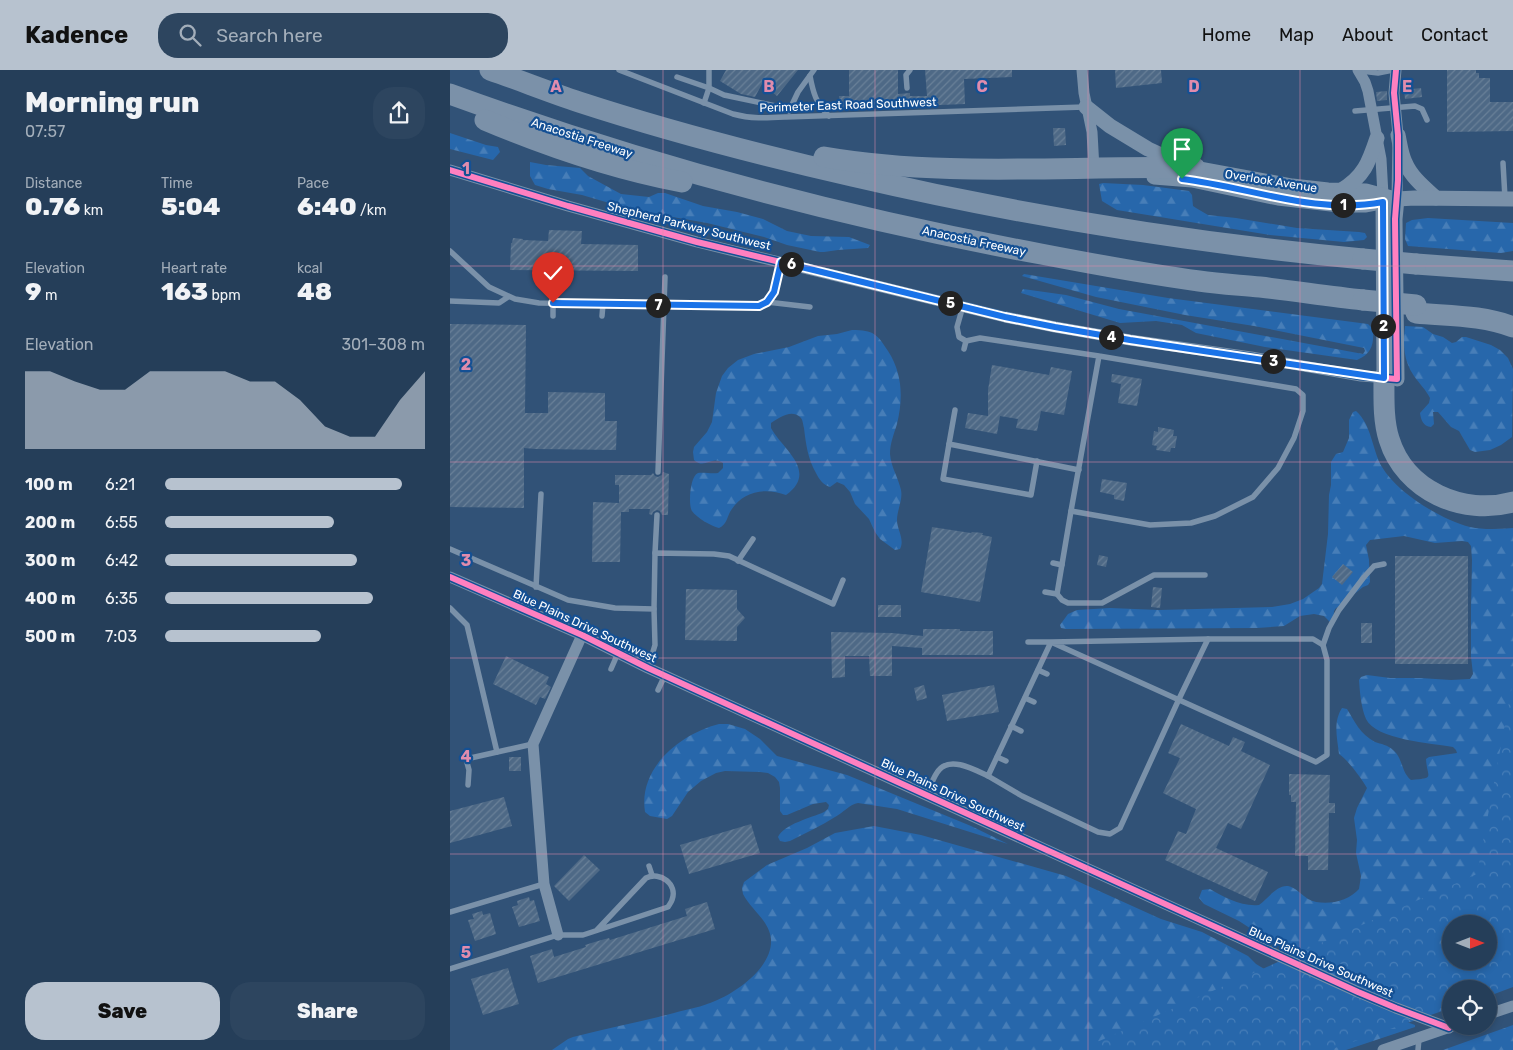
<!DOCTYPE html>
<meta charset="utf-8">
<style>
body{margin:0;font-family:Rubik,sans-serif;background:#2d455f;color:#f1f3f6;height:100vh;display:flex;flex-direction:column;font-size:19px;white-space:nowrap}
*{box-sizing:border-box;margin:0}
p{font-size:16px;color:#a3aeba}
.icon{flex:none;width:28px;height:28px;fill:none;stroke:currentColor;stroke-width:2;stroke-linecap:round;stroke-linejoin:round}
.map{position:relative;flex:1;overflow:hidden}
.details{display:flex;flex-direction:column;background:#253e59;width:450px}
.details>*{flex:none}
.needle{width:32px;rotate:90deg}
.fabs{position:absolute;left:992px;top:845px;display:grid;gap:10px}
.fabs a{display:grid;place-items:center;width:55px;height:55px;border-radius:50%;background:#253e59;box-shadow:0 2px 8px #0003,0 0 0 1px #42576f;font-size:25px}
.pin{position:absolute;display:grid;place-items:center;width:42px;height:42px;color:#fff;margin:-51px -21px;border-radius:50% 50% 50% 0;rotate:-45deg;box-shadow:0 0 5px #0007}
.pin .icon{rotate:45deg}
.km{position:absolute;width:25px;height:25px;margin:-12px;border-radius:50%;background:#222;color:#fff;font-size:14px;line-height:25px;text-align:center}
.round{display:grid;place-items:center;flex:none;width:52px;height:52px;border-radius:20px;background:#2d455f}
.head{display:flex;align-items:center;justify-content:space-between;height:85px;padding:0 25px}
h1{font-size:28px;font-weight:800;line-height:38px}
.figures{display:grid;grid-template-columns:repeat(3,1fr);gap:8px;height:85px;padding:5px 25px}
.figures div{display:grid;align-content:center}
.figures b{font-size:25px;font-weight:800}
.figures small{font-size:14px;font-weight:400}
.figures p{font-size:14px}
.chart{height:140px;padding:10px 25px}
.chart p{display:flex;justify-content:space-between}
.chart svg{width:100%;height:90px;margin-top:5px;fill:#b7c2cf;opacity:.7}
.cta{display:flex;gap:10px;margin-top:auto;padding:10px 25px}
.cta a{flex:1;height:58px;border-radius:20px;background:#b7c2cf;color:#111;font-size:20px;font-weight:800;line-height:58px;text-align:center}
.cta a+a{background:#2d455f;color:#f1f3f6}
ul{padding:0 25px;list-style:none;font-size:16px}
li{display:grid;grid-template-columns:80px 60px 1fr;align-items:center;height:38px}
li i{height:12px;border-radius:6px;background:#b7c2cf}
header{display:flex;align-items:center;gap:30px;box-sizing:border-box;height:70px;padding:0 25px;background:#b7c2cf;color:#111}
header strong{font-size:24px}
nav{display:flex;gap:28px;margin-inline-start:auto;font-size:18px}
.search{width:350px;height:45px;background:#2d455f;display:flex;align-items:center;gap:12px;box-sizing:border-box;padding:0 18px;border-radius:20px;color:#a3aeba;font-size:19px}
main{display:flex;flex:1;min-height:0}
.map>svg:first-child{display:block}
.forest{fill:url(#forest-firs);fill-rule:evenodd}
.park{fill:url(#park-crowns);fill-rule:evenodd}
.building{fill:url(#building-hatch)}
.lines{fill:none;stroke-linecap:round;stroke-linejoin:round}
.service{stroke:#7a91a9;stroke-width:5.5}
.minor{stroke:#7a91a9;stroke-width:11}
.tertiary{stroke:#7a91a9;stroke-width:15}
.motorway{stroke:#7b91a9;stroke-width:21}
.motorway-bridge{stroke:#7b91a9;stroke-width:21}
.cycleway-casing{stroke:#145094;stroke-width:9}
.cycleway{stroke:#ff80c0;stroke-width:6}
.route-casing{stroke:#fff;stroke-width:10}
.route{stroke:#1a73e8;stroke-width:6}
.grid{fill:none;stroke:#e08cad;stroke-width:1;stroke-opacity:0.55}
.labels{text-anchor:middle;dominant-baseline:central;stroke-width:4.5;stroke-linejoin:round;paint-order:stroke}
.street-label{font-size:12px;fill:#fff;stroke:#145094}
.grid-label{font-size:16px;text-anchor:middle;font-weight:bold;fill:#e08cad;stroke:#145094;stroke-width:4.5;stroke-linejoin:round;paint-order:stroke}
</style>
<header>
<strong>Kadence</strong>
<div class="search"><svg class="icon" aria-label="search" viewBox="0 0 24 24"><circle cx="10" cy="10" r="6"/><path d="M15 15l6 6"/></svg>Search here</div>
<nav><a>Home</a><a>Map</a><a>About</a><a>Contact</a></nav>
</header>
<main>
<section class="details">
<div class="head"><div><h1>Morning run</h1><p>07:57</p></div><a class="round"><svg class="icon" aria-label="share" viewBox="0 0 24 24"><path d="M12 15V3M7 8l5-5 5 5M5 13v7h14v-7"/></svg></a></div>
<div class="figures">
<div><p>Distance</p><b>0.76<small> km</small></b></div>
<div><p>Time</p><b>5:04</b></div>
<div><p>Pace</p><b>6:40<small> /km</small></b></div>
</div>
<div class="figures">
<div><p>Elevation</p><b>9<small> m</small></b></div>
<div><p>Heart rate</p><b>163<small> bpm</small></b></div>
<div><p>kcal</p><b>48</b></div>
</div>
<div class="chart"><p><span>Elevation</span>301–308 m</p>
<svg viewBox="0 0 160 44" preserveAspectRatio="none"><path d="M0 44V6L10 6L20 11L30 15L40 15L50 6L60 6L70 6L80 6L90 11L100 11L110 20L120 33L130 38L140 38L150 20L160 6V44z"/></svg>
</div>
<ul>
<li><b>100 m</b>6:21<i style="width:91%"></i></li>
<li><b>200 m</b>6:55<i style="width:65%"></i></li>
<li><b>300 m</b>6:42<i style="width:74%"></i></li>
<li><b>400 m</b>6:35<i style="width:80%"></i></li>
<li><b>500 m</b>7:03<i style="width:60%"></i></li>
</ul>
<div class="cta"><a>Save</a><a>Share</a></div>
</section>
<div class="map">
<svg width="1063" height="980" viewBox="0 0 1063 980">
<defs>
<pattern id="forest-firs" width="22" height="20" patternUnits="userSpaceOnUse" patternTransform="scale(1.25)"><rect width="22" height="20" fill="#2767ab"/><path d="M5 1l3.5 6h-7zM16 11l3.5 6h-7z" fill="#477eb8"/></pattern>
<pattern id="park-crowns" width="20" height="18" patternUnits="userSpaceOnUse" patternTransform="scale(1.25)"><rect width="20" height="18" fill="#2767ab"/><path d="M2 6a3 3 0 1 1 6 0M12 15a3 3 0 1 1 6 0" fill="none" stroke="#477eb8"/></pattern>
<pattern id="building-hatch" width="6" height="6" patternUnits="userSpaceOnUse" patternTransform="scale(1.25)"><rect width="6" height="6" fill="#4e6986"/><path d="M-1 1l2-2M0 6l6-6M5 7l2-2" fill="none" stroke="#698098"/></pattern>
</defs>
<rect width="100%" height="100%" fill="#315277"/>
<g class="forest">
<path d="M0 63 36 75 48 77 50 82 43 90 0 79Z"/>
<path d="M80 92 96 95 130 98 138 106 171 124 199 127 208 123H215L253 136 287 142 313 149 337 161 361 166 399 167 420 175 418 178 388 180 374 182H370L337 175 314 167 257 153 183 140 132 125 98 119 85 115 80 106Z"/>
<path d="M653 113 693 115 739 121 742 125 743 136 746 138 758 145 786 148 847 158 909 162 915 163 917 167 914 170 894 172 820 165 667 140 652 131 649 114Z"/>
<path d="M978 148 1063 153V181L1051 183 958 176 955 169 956 153 962 150Z"/>
<path d="M574 204 718 228 918 254 923 259C924 274 922 284 907 290L815 277 746 263 732 255 706 251 670 253 571 223 573 219 616 225 669 239 913 284 915 281 914 278 804 256 735 245 646 227 572 206Z"/>
<path d="M955 256 973 257 983 264 993 267 1002 273 1006 272 1012 267H1016L1041 275 1050 280 1058 288 1063 299 1062 367 1051 375 1040 380 1025 382 1020 380 1009 361 1001 357 988 342H983L984 354 981 357C973 356 971 350 970 343L979 333 980 328C976 320 969 313 964 306 953 290 953 273 955 256Z"/>
<path d="M402 260C424 260 427 264 438 281 453 304 453 329 447 354 444 364 440 373 440 384 441 397 448 407 451 420 453 430 447 440 447 450 447 460 455 469 450 479L445 480 430 469 425 462 419 449 405 434 400 422 394 415 387 412 380 417C373 415 369 409 366 403 358 389 356 375 354 358 353 355 353 349 350 347 341 339 329 348 321 353V358C332 379 369 401 336 425 315 417 292 421 280 442 277 448 276 455 269 458 261 456 247 448 242 441 238 435 240 406 248 403 253 402 262 404 268 403L273 398V393C261 385 255 400 244 390L243 382 244 377 257 362 262 352 266 323 272 306 278 298 288 290 304 284 339 277 368 266 387 264Z"/>
<path d="M906 341C922 355 922 380 932 397 947 423 992 450 1020 457 1034 460 1049 459 1063 458V914L1039 919H1001L894 902 831 876 809 864 789 851 754 834 749 828 752 820 760 819C773 827 792 837 809 835 818 829 826 815 838 816 845 817 852 825 858 829 873 837 898 832 909 819L911 806 906 783 907 770 904 748 907 738 917 718C912 709 897 689 889 684 887 667 883 652 892 638L897 639C905 652 910 664 925 672 931 674 938 675 943 680 953 688 951 702 961 710 986 708 977 708 976 689L979 687 1007 683 1006 680 1003 677C982 673 926 670 916 649 911 637 910 623 909 610L911 607 917 605 940 608H970L1001 610 1020 609 1023 604 1021 587V539L1022 490 1021 476 1018 472 1012 471 985 473 954 466 920 470 916 475 919 490 920 512 918 515 913 517 903 525 893 535 886 538 884 541 883 551 880 552 874 546 864 544 850 546 834 556 807 558 616 559 611 558 610 555 618 544 627 540 660 538 709 540 822 537 840 534 853 529 869 518 872 514 878 464 879 425 881 415V392L886 384 893 382 899 368V350L903 342ZM1001 854H1039V891H1001Z"/>
<path d="M269 654H278L295 659 310 669 327 686 397 705 521 756 558 774 447 739 408 733C400 734 393 743 385 747 371 756 355 763 340 771L335 772 330 771 328 767C334 754 361 748 374 742L378 739 379 735 376 732 363 734 337 745H333L330 741V718L329 712 325 707 318 703 310 702 275 701 266 703 251 711 238 722 222 746 217 749 200 746 195 742C188 698 230 664 269 654Z"/>
<path d="M424 756 471 765 616 806 711 849 752 862 798 886 806 894 816 900 965 955V957L896 980H102L118 969 123 967C157 958 191 952 224 943 238 939 252 937 265 931 287 922 323 897 321 869 319 850 301 840 293 824L292 818 294 812 317 795 357 778 385 763Z"/>
<path d="M1063 955V980H993Z"/>
</g>
<path class="park" d="M1063 611V917L1039 926V919H1001V938L879 980H629L1027 804ZM1001 854H1039V891H1001Z"/>
<g class="building">
<path d="M276 0H348L327 26 312 14 305 27 291 24 270 11Z"/>
<path d="M399 0H448V24L460 23V26H477L475 0H562V7L514 9 515 34 390 39 389 26H399Z"/>
<path d="M665 0H711L712 13 666 18Z"/>
<path d="M997 0H1026V3H1029V8H1040V32H1063V61L997 62Z"/>
<path d="M971 18 972 27 955 29 954 20Z"/>
<path d="M937 21V30L927 31 926 22Z"/>
<path d="M603 58H615L616 75 604 76Z"/>
<path d="M99 160 132 161 131 174 188 175V201L60 200 61 173H62L63 168 73 169V170L98 171Z"/>
<path d="M0 254 76 255 75 343H98V322L155 323V351H167L166 380 86 379 74 378V438L0 437Z"/>
<path d="M542 295 599 305 601 297 622 301 614 345 591 341 587 361 566 358 568 349 550 346 547 364 515 358 518 343 538 346V320Z"/>
<path d="M662 304 692 309 687 336 668 333 671 314 661 312Z"/>
<path d="M708 357 724 360 723 366H727L725 378H721L720 382 706 380 707 376 702 375 704 361 708 362Z"/>
<path d="M213 402 219 404 218 445H212L210 441 207 440 203 442 202 445 199 444 200 439H179V442H171L170 492H142L143 432 169 433V415H165V405H201L203 403 205 406 208 407 212 405Z"/>
<path d="M652 409 677 413 674 431 664 429V425L650 422Z"/>
<path d="M482 457 521 463 522 462 533 463 532 465 542 467 530 532 471 522Z"/>
<path d="M649 485 658 487 656 497 647 495Z"/>
<rect x="945" y="486" width="73" height="108"/>
<path d="M893 494 903 502 892 515 882 507Z"/>
<path d="M703 517 712 518 710 538 701 537Z"/>
<path d="M236 519 287 520V539L295 548 287 557V571L235 570Z"/>
<rect x="428" y="535" width="23" height="12"/>
<rect x="911" y="553" width="11" height="20"/>
<path d="M473 559H510V561H543V585H472V578L442 576V606H420L419 586H395V607L382 608 381 562 442 563 473 566Z"/>
<path d="M56 586 99 607 96 614 101 617 95 629 90 627 86 635 43 614Z"/>
<path d="M474 615 477 628 467 631 464 618Z"/>
<path d="M544 615 549 642 497 651 492 625Z"/>
<path d="M731 654 779 676 783 667 795 672 791 681 820 695 791 759 778 753 766 778 818 802 805 831 715 790 728 761 736 764 746 739 713 723 730 688 718 683Z"/>
<rect x="59" y="687" width="12" height="14"/>
<path d="M839 704 880 705 879 733H885V743H879L878 800H858V786H845L846 732H841V725H839Z"/>
<path d="M54 727 62 756 0 773V741Z"/>
<path d="M301 754 310 783 239 804 230 775Z"/>
<path d="M134 785 150 800 119 831 104 816Z"/>
<path d="M79 827 80 831 84 830 90 851 69 857 62 837 68 835 67 831Z"/>
<path d="M257 832 265 859 88 913 80 886 102 879 104 887 136 877 135 875 148 871 159 868 160 870 237 846 235 839Z"/>
<path d="M32 841 33 845 40 843 46 864 25 871 18 850 24 849 22 844Z"/>
<path d="M58 898 69 934 33 945 21 909Z"/>
</g>
<g class="lines">
<g class="service">
<path d="M169 0 283 44C301 49 317 48 336 47L634 37"/>
<path d="M259 0V18L274 25 340 39"/>
<path d="M911 1 928 3 943 0"/>
<path d="M360 6C363 22 366 34 379 46"/>
<path d="M227 7 259 18 254 33"/>
<path d="M457 18 456 5 460 0"/>
<path d="M339 41 348 22 364 0"/>
<path d="M905 41 965 36 972 39 977 50"/>
<path d="M1053 93 1055 128"/>
<path d="M0 181 39 217 65 229 89 233 309 236 317 232 360 237"/>
<path d="M0 231 49 233 58 227"/>
<path d="M317 232 324 222 331 192"/>
<path d="M103 233V246"/>
<path d="M513 236 507 257 509 267 516 271 530 268 649 286 846 319 853 325V341L844 368 828 398 803 427 765 446 741 453 700 455 621 441 649 286"/>
<path d="M152 246 153 234"/>
<path d="M514 279 516 271"/>
<path d="M505 340 499 374 629 400"/>
<path d="M499 374 493 409 581 425 587 391"/>
<path d="M208 402 215 207"/>
<path d="M621 441 607 524 612 530 618 533H652L704 505H755"/>
<path d="M0 479 118 530 165 538 204 539 205 575 198 598"/>
<path d="M205 483 207 445"/>
<path d="M288 491 303 469"/>
<path d="M603 493 612 495"/>
<path d="M86 517 91 424"/>
<path d="M595 522 607 524"/>
<path d="M0 538 17 555 47 682"/>
<path d="M204 539 205 483 264 484 279 486 383 534 393 510"/>
<path d="M873 575 879 558 889 540 914 507 924 496 934 494"/>
<path d="M161 599 168 583"/>
<path d="M588 600 597 604"/>
<path d="M208 620 215 605"/>
<path d="M575 628 584 632"/>
<path d="M561 656 571 661"/>
<path d="M547 687 556 691"/>
<path d="M538 706 572 726 648 762 660 764 670 758 729 629 758 569"/>
<path d="M18 715 19 700 16 689 83 674"/>
<path d="M476 725C480 718 484 705 489 700 501 686 525 700 538 706L601 572 758 569H863L873 575 877 590V685L866 692 601 572H578"/>
<path d="M199 796 202 805"/>
<path d="M0 842 94 814"/>
<path d="M0 899 108 865H133L218 837C219 835 221 833 222 830 228 814 210 801 196 808L147 860"/>
<path d="M968 980 969 968"/>
</g>
<g class="minor">
<path d="M632 0 634 23 642 62 644 99"/>
<path d="M908 0 915 12 918 21 931 89 933 125"/>
<path d="M946 0 944 23 948 65 947 129"/>
<path d="M0 100 118 136 247 172 555 247 605 257 680 270 801 287 911 306 939 308"/>
<path d="M0 507 132 565 198 598 908 922 946 938 999 958"/>
<path d="M108 865 94 814 83 674 132 565"/>
<path d="M1039 944 1063 936"/>
<path d="M933 980 1000 957"/>
</g>
<g class="tertiary">
<path d="M636 37 660 56 698 79 722 90 745 98 842 116 878 120 916 121 945 129"/>
<path d="M948 65C950 74 951 84 955 92 961 107 975 118 986 128"/>
<path d="M704 107 742 110 828 128 890 135H916L947 129 965 128 1063 129"/>
<path d="M890 121C914 107 919 92 927 68"/>
<path d="M933 125 934 308"/>
<path d="M947 309 945 149 947 129"/>
</g>
<g class="motorway">
<path d="M40 0C69 10 99 22 129 32 218 61 310 85 402 106 570 145 741 173 913 189"/>
<path d="M0 24C192 94 390 147 591 184 643 194 696 204 749 211 769 214 790 215 810 217 844 221 878 226 913 230"/>
<path d="M35 50C99 77 164 99 232 112"/>
<path d="M374 87C497 108 622 95 745 98"/>
<path d="M966 194 1063 201"/>
<path d="M966 243C998 246 1033 245 1063 257"/>
<path d="M934 308C934 328 933 350 939 369 955 421 1013 446 1063 432"/>
</g>
<g class="motorway-bridge">
<path d="M913 189 966 194"/>
<path d="M913 230 966 235"/>
</g>
<g class="cycleway-casing">
<g id="cycleway">
<path d="M0 100 118 136 247 172 580 252 680 270 801 287 911 306 947 309 945 149 948 110V65L944 23 946 0"/>
<path d="M0 507 132 565 198 598 908 922 946 938 999 958"/>
</g>
</g>
<use href="#cycleway" class="cycleway"/>
</g>
<g class="lines">
<g class="route-casing">
<path id="route" d="M103 233 309 236 317 232 324 222 331 192 555 247 605 257 680 270 934 308 933 132C865 145 799 117 732 109"/>
</g>
<use href="#route" class="route"/>
</g>
<path class="grid" d="M213 0V980M425 0V980M638 0V980M850 0V980M0 196H1063M0 392H1063M0 588H1063M0 784H1063"/>
<g class="labels">
<g class="street-label">
<text transform="translate(398 35) rotate(-2)">Perimeter East Road Southwest</text>
<text transform="translate(132 68) rotate(18)">Anacostia Freeway</text>
<text transform="translate(821 111) rotate(9)">Overlook Avenue</text>
<text transform="translate(239 156) rotate(14)">Shepherd Parkway Southwest</text>
<text transform="translate(524 171) rotate(12)">Anacostia Freeway</text>
<text transform="translate(135 556) rotate(25)">Blue Plains Drive Southwest</text>
<text transform="translate(503 725) rotate(25)">Blue Plains Drive Southwest</text>
<text transform="translate(871 892) rotate(24)">Blue Plains Drive Southwest</text>
</g>
</g>
<g class="grid-label">
<text x="106" y="22">A</text>
<text x="319" y="22">B</text>
<text x="532" y="22">C</text>
<text x="744" y="22">D</text>
<text x="957" y="22">E</text>
<text x="16" y="104">1</text>
<text x="16" y="300">2</text>
<text x="16" y="496">3</text>
<text x="16" y="692">4</text>
<text x="16" y="888">5</text>
</g>
</svg>
<div class="fabs">
<a><svg class="needle" viewBox="-14 -14 28 28"><path d="M0-13l5 13h-10z" fill="#e53935"/><path d="M0 13l5-13h-10z" fill="#a3aeba"/></svg></a>
<a><svg class="icon" aria-label="locate" viewBox="0 0 24 24"><circle cx="12" cy="12" r="6"/><path d="M12 2v4M12 18v4M2 12h4M18 12h4"/></svg></a>
</div>
<div class="pin" style="left:732px;top:109px;background:#1e9e55"><svg class="icon" aria-label="arrive" viewBox="0 0 24 24"><path d="M6 21V4h12l-3 4 3 4H6"/></svg></div>
<div class="pin" style="left:103px;top:233px;background:#d93025"><svg class="icon" aria-label="check" viewBox="0 0 24 24"><path d="M5 12l5 5 9-10"/></svg></div>
<b class="km" style="left:893px;top:135px">1</b>
<b class="km" style="left:933px;top:256px">2</b>
<b class="km" style="left:823px;top:291px">3</b>
<b class="km" style="left:661px;top:267px">4</b>
<b class="km" style="left:500px;top:233px">5</b>
<b class="km" style="left:341px;top:194px">6</b>
<b class="km" style="left:208px;top:235px">7</b>
</div>
</main>
